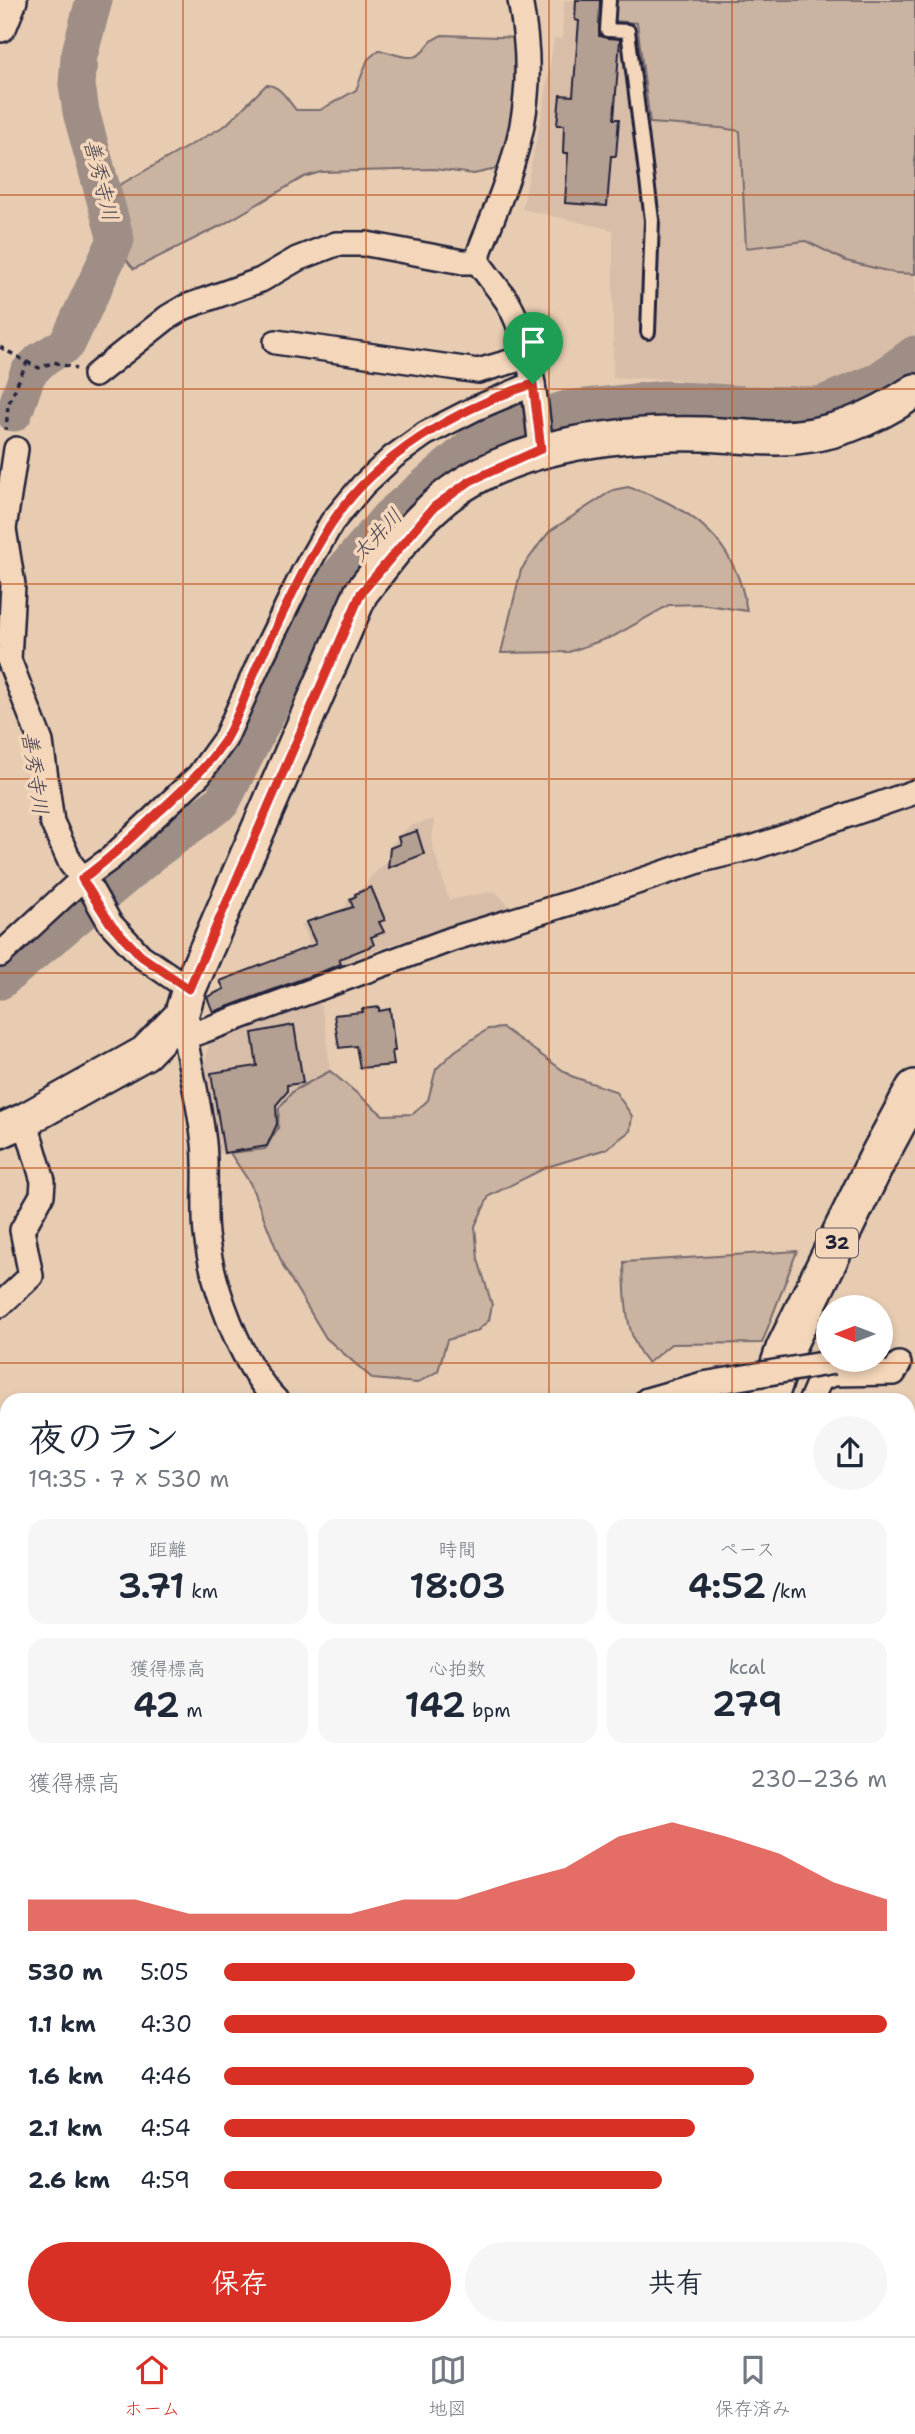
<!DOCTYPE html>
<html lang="ja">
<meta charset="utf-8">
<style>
body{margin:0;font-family:"Shantell Sans","Klee One",sans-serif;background:#f6f6f7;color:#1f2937;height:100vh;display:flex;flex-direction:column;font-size:26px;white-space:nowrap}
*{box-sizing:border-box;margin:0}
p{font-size:23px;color:#747a83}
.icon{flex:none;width:38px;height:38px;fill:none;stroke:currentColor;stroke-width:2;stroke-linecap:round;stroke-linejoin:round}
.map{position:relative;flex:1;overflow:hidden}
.side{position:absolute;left:0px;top:1393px;width:915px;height:943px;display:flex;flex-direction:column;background:#fff;border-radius:21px 21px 0 0;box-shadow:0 4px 10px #0003}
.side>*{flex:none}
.needle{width:46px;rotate:270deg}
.controls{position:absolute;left:816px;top:1295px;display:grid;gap:14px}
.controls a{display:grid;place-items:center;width:77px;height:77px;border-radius:50%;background:#fff;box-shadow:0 4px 10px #0003;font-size:35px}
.pin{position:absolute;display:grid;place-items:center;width:60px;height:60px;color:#fff;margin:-72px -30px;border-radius:50% 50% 50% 0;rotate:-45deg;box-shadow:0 0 7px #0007}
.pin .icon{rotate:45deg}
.round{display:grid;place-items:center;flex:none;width:74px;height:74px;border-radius:37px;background:#f6f6f7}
.head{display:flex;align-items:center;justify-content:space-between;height:119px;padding:0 28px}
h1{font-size:38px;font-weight:600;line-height:52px}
.stats{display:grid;grid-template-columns:repeat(3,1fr);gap:10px;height:119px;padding:7px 28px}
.stats div{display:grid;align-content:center;border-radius:18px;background:#f6f6f7;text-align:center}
.stats b{font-size:35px;font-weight:600}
.stats small{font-size:19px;font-weight:400}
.stats p{font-size:19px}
.chart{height:196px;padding:14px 28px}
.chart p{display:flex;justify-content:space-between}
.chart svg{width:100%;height:126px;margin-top:7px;fill:#d93025;opacity:.7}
.button{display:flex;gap:14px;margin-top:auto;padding:14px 28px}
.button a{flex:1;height:80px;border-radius:42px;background:#d93025;color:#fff;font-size:28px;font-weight:600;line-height:80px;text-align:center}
.button a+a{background:#f6f6f7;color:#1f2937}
ul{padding:0 28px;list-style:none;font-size:23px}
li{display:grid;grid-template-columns:112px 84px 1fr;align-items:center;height:52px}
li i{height:18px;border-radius:9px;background:#d93025}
.tabs{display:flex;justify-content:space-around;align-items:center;height:98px;border-top:2px solid #e0e1e3;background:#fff;font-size:19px;color:#747a83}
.tabs a{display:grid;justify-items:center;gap:4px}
.tabs .selected{color:#d93025}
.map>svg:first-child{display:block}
.built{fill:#d8bea9}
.green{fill:#cab3a1;stroke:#766a6e;stroke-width:2}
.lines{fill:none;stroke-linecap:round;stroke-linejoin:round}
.river{stroke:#9e8e86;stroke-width:37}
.building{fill:#b49f93;stroke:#22223b;stroke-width:2}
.lane-casing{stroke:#22223b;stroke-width:18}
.street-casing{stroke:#22223b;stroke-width:28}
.secondary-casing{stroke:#22223b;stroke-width:38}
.primary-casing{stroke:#22223b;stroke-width:42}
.path{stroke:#22223b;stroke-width:3.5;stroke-dasharray:5 5;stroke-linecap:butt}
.lane{stroke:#f4d7ba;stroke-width:12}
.street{stroke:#f4d7ba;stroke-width:23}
.secondary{stroke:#f4d7ba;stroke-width:33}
.primary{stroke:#f4d7ba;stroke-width:37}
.street-bridge-casing{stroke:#22223b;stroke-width:28;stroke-linecap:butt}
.street-bridge{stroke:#f4d7ba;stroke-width:23}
.route-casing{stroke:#fff;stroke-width:14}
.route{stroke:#d93025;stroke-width:9}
.grid{fill:none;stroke:#c04e15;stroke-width:2;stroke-opacity:0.55}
.labels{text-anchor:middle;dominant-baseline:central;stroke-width:7;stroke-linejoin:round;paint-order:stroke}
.shield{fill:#f4d7ba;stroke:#615861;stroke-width:2}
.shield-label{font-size:18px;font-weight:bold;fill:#22223b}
.water-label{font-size:21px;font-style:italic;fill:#474252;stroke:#f4d7ba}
</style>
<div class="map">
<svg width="915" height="2336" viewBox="0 0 915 2336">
<rect width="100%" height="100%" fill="#e7ccb2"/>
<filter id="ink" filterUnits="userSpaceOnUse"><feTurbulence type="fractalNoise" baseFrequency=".0143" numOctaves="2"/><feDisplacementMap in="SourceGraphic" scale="14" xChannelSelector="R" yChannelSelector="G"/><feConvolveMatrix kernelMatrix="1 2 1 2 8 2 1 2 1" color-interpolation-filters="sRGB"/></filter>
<g filter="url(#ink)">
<g class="built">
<path d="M564 0H915V335L858 373 820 387 787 392 738 389 674 379 613 378V230L522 209 545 98 554 38 562 39Z"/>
<path d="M434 819 432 844 449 900 495 891 512 909 390 945 321 973 301 924 346 907 348 899 365 886 371 876 389 860 390 846 399 835 410 826Z"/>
<path d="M317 992 326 1028 330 1071 293 1091 279 1108 278 1128 265 1149 217 1154 203 1074 210 1037Z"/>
<path d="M558 2329H659L660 2336H558Z"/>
</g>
<g class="green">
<path d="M616 0H915V274L895 273 846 261 806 241 746 248 740 131 721 128 650 123 637 23 615 21Z"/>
<path d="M442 35 523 38 507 157 496 169 474 174 434 169 321 172 304 177 222 225 134 269C112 247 115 216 116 187L226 125 266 85C280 85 287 99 296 110H320L356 90 368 59 379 50C390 52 411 62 420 54 431 45 425 43 442 35Z"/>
<path d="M628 487C693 507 736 541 747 611L701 604 669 605 614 636 569 652 501 653 521 570 540 543 550 531 613 490Z"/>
<path d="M503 1028 571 1076 615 1091 632 1116 630 1131 606 1149 547 1167 489 1196 475 1226 478 1259 492 1305 489 1320 477 1331 447 1340 438 1371 417 1383 373 1379 326 1338 284 1268 250 1183 230 1153 265 1149 278 1128 279 1108 293 1091 330 1071 383 1115 413 1114 428 1100 436 1069 455 1051 488 1029Z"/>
<path d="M797 1251 762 1343 671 1344 648 1363C624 1337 625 1295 624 1262Z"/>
<path d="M908 1464 915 1468V1652L908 1650Z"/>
</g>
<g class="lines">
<g class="river">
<path d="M14 413 28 373 41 360 67 344 116 240 81 112 77 85 79 56 94 0"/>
<path d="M0 981 155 851 222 802 333 583 389 517 486 434 567 409 665 399 743 404 820 405 878 381 915 354"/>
</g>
</g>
<g class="building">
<path d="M576 0H600L599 36 620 39 614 119H619L616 156H611L607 206 565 203 568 153H563L564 125H557L560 95 573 96 579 21 575 20Z"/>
<path d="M417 831 424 854 388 868 390 848 400 844 398 837Z"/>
<path d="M371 887 385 920 379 922 384 932 371 937 374 945 339 959 341 964 326 970 213 1012 207 997 224 989 220 981 316 944 306 922 353 907 350 899 356 896 355 894Z"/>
<path d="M379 1007V1011L390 1009 395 1051H392L394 1065 360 1068 356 1046 339 1048 334 1015 363 1012 362 1009Z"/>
<path d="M294 1025 303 1083 287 1085V1092L276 1105 277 1124 267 1146 224 1153 211 1073 257 1066 252 1033Z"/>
</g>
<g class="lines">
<g class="lane-casing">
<g id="lane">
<path d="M609 0 607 30 628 31 652 220 648 332"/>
<path d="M908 1664 915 1667"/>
</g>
</g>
<g class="street-casing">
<g id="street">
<path d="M520 0C526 31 529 65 526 96 522 150 499 201 480 250L478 262C487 275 498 288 507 301 531 340 536 405 541 449"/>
<path d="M276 342 478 371 527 357"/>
<path d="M95 375 168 317 185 307 261 280 297 259 336 244H367L463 262H478"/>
<path d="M16 449 4 529 13 585 9 660 41 742 52 822 71 864 89 886 110 923 141 956 189 989"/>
<path d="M0 955 82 879 111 858 199 775 225 739 260 661 303 573 332 522 363 485 393 457 425 434 474 409 533 384"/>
<path d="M181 1016 197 1033 452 939 613 890 702 860 755 847 915 792"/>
<path d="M181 1016C188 1058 199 1100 204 1143 207 1173 203 1204 206 1234 212 1285 240 1363 276 1400"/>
<path d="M0 1305 31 1276 22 1230 42 1195 43 1181 25 1120"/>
<path d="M647 1400 703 1384"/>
<path d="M811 1400 820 1379 834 1374 894 1373 899 1364"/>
<path d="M0 1812 7 1810"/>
<path d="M0 1901 7 1899"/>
<path d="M0 1993 7 1992"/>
</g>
</g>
<g class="secondary-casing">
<g id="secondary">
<path d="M0 25 10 0"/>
<path d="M0 1131 25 1120 145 1053 181 1016 189 989 361 593C384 564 406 533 433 508 499 445 616 432 703 434 728 435 752 438 777 438 829 438 873 419 915 391"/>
</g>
</g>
<g class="primary-casing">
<g id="primary">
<path d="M768 1400 785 1349 878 1158 915 1089"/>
<path d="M682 2329V2336"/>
</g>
</g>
<g class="path">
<path d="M0 347 27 362 8 405 6 430"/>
<path d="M27 362 39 368 54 362 76 369"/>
<path d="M0 1723 7 1722"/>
</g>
<use href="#lane" class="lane"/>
<use href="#street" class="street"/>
<use href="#secondary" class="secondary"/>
<use href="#primary" class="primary"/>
<g class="street-bridge-casing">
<path id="street-bridge" d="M703 1384 834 1362"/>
</g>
<use href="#street-bridge" class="street-bridge"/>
</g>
</g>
<g class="lines" filter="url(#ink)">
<g class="route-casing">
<path id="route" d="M533 384 541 449 470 481 434 507 361 593 189 989 141 956 110 923 82 879C107 861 128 841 150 820 177 795 202 773 223 743 239 718 247 687 260 660 283 614 303 567 331 524 375 456 458 408 533 384Z"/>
</g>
<use href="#route" class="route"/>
</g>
<path class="grid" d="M183 0V1400M366 0V1400M549 0V1400M732 0V1400M0 195H915M0 389H915M0 584H915M0 779H915M0 973H915M0 1168H915M0 1363H915M0 1557H7M908 1557H915M0 1752H7M908 1752H915M0 1947H7M908 1947H915M0 2141H7M908 2141H915M183 2329V2336M366 2329V2336M549 2329V2336M732 2329V2336"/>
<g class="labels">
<rect class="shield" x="816" y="1228.5" width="42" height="29" rx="5"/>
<g class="shield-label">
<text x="837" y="1243">32</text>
</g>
<g class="water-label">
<text transform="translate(101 180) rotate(76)">善秀寺川</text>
<text transform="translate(377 535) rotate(-47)">太井川</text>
<text transform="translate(35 773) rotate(82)">善秀寺川</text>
</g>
</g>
</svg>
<div class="controls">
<a><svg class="needle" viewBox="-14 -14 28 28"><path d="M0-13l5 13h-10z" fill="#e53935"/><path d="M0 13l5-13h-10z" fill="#747a83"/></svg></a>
</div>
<div class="pin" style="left:533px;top:384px;background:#1e9e55"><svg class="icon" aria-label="arrive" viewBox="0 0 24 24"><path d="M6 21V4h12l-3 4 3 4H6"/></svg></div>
<section class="side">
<div class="head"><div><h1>夜のラン</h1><p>19:35 · 7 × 530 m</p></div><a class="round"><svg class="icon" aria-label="share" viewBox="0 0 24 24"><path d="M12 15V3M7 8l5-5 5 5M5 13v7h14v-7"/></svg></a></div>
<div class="stats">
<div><p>距離</p><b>3.71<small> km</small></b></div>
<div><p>時間</p><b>18:03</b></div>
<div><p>ペース</p><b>4:52<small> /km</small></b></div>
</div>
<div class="stats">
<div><p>獲得標高</p><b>42<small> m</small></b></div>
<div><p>心拍数</p><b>142<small> bpm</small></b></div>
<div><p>kcal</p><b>279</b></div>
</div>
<div class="chart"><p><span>獲得標高</span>230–236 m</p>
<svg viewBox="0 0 160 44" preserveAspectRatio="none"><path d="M0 44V33L10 33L20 33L30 38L40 38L50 38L60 38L70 33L80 33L90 27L100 22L110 11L120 6L130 11L140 17L150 27L160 33V44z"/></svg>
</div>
<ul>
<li><b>530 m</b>5:05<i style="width:62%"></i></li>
<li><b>1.1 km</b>4:30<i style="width:100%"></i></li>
<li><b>1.6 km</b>4:46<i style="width:80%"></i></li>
<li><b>2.1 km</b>4:54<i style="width:71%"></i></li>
<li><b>2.6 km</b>4:59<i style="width:66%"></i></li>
</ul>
<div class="button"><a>保存</a><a>共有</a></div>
</section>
</div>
<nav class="tabs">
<a class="selected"><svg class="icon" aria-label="home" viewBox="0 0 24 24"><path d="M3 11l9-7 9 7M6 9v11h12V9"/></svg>ホーム</a>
<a><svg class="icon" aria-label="map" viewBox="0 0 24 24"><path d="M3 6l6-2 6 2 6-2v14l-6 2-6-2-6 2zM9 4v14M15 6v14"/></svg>地図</a>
<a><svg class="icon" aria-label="saved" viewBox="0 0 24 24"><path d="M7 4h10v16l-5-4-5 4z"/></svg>保存済み</a>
</nav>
